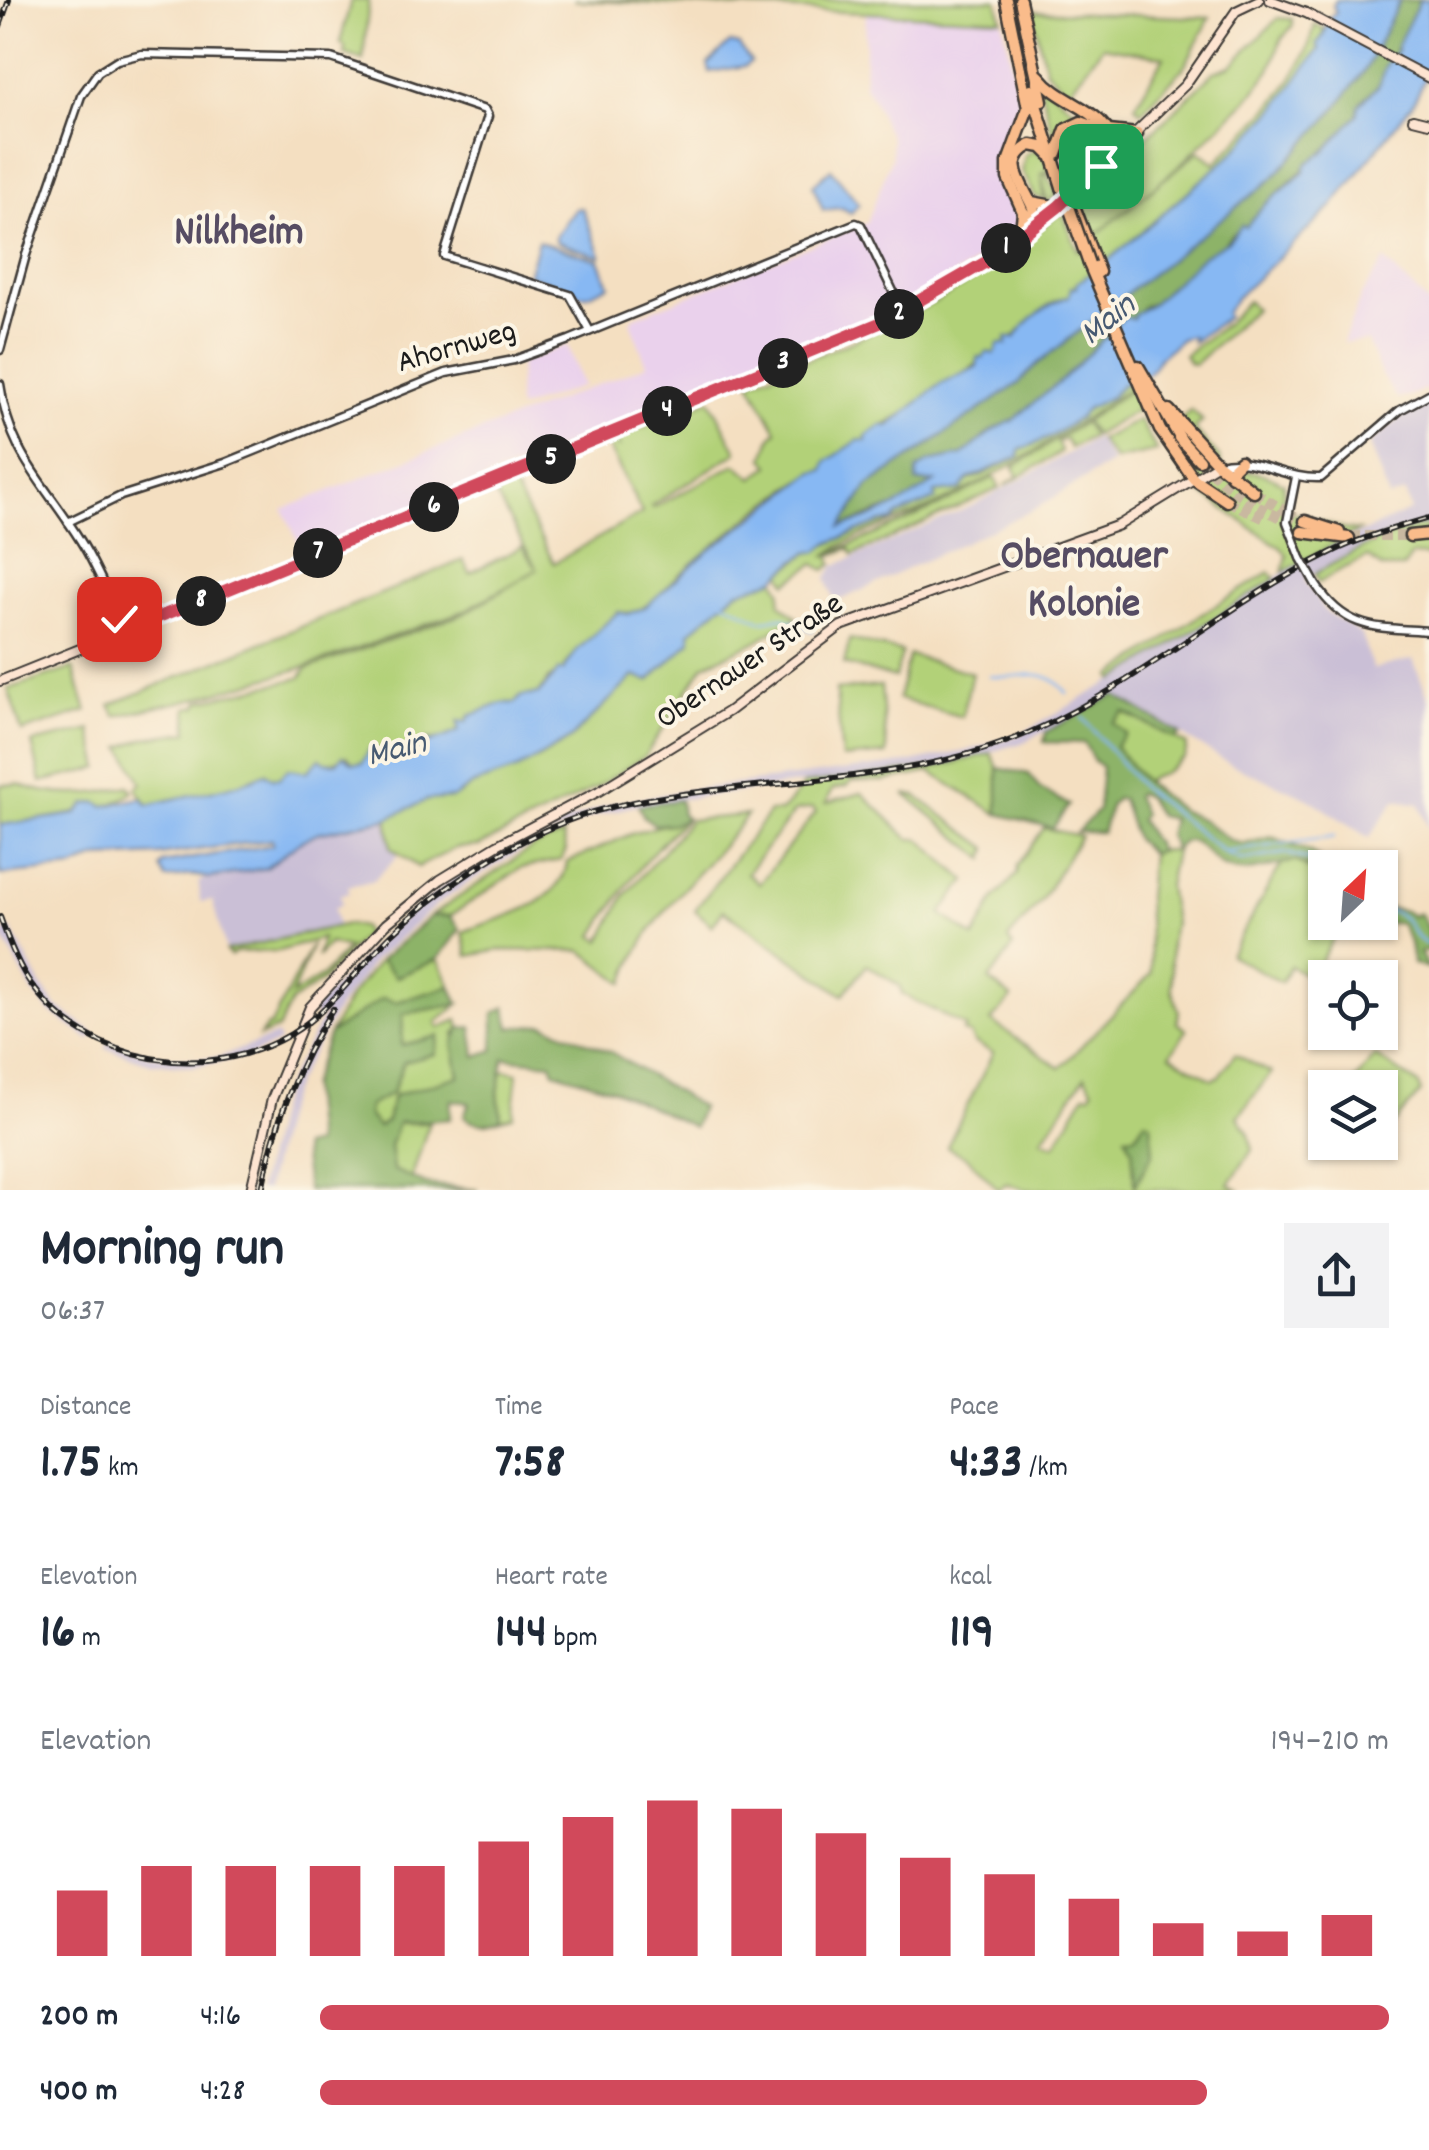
<!DOCTYPE html>
<meta charset="utf-8">
<style>
body{margin:0;font-family:Dekko,sans-serif;background:#f2f2f3;color:#1f2937;height:100vh;display:flex;flex-direction:column;font-size:38px;white-space:nowrap}
*{box-sizing:border-box;margin:0}
p{font-size:32px;color:#747a83}
.icon{flex:none;width:55px;height:55px;fill:none;stroke:currentColor;stroke-width:2;stroke-linecap:round;stroke-linejoin:round}
.map{position:relative;height:1190px;overflow:hidden}
.drawer{display:flex;flex-direction:column;background:#fff;flex:1}
.drawer>*{flex:none}
.needle{width:65px;rotate:25deg}
.fabs{position:absolute;left:1308px;top:850px;display:grid;gap:20px}
.fabs a{display:grid;place-items:center;width:90px;height:90px;border-radius:0px;background:#fff;box-shadow:0 2px 8px #0004;font-size:50px}
.pin{position:absolute;display:grid;place-items:center;width:85px;height:85px;color:#fff;margin:-42px;border-radius:20px;box-shadow:0 5px 15px #0006}
.km{position:absolute;width:50px;height:50px;margin:-25px;border-radius:50%;background:#222;color:#fff;font-size:28px;line-height:50px;text-align:center}
.round{display:grid;place-items:center;flex:none;width:105px;height:105px;border-radius:0px;background:#f2f2f3}
.summary{display:flex;align-items:center;justify-content:space-between;height:170px;padding:0 40px}
h1{font-size:55px;font-weight:700;line-height:75px}
.figures{display:grid;grid-template-columns:repeat(3,1fr);gap:15px;height:170px;padding:10px 40px}
.figures div{display:grid;align-content:center}
.figures b{font-size:50px;font-weight:700}
.figures small{font-size:28px;font-weight:400}
.figures p{font-size:28px}
.chart{height:280px;padding:20px 40px}
.chart p{display:flex;justify-content:space-between}
.chart svg{width:100%;height:180px;margin-top:10px;stroke:#d1495b;stroke-width:6}
ul{padding:0 40px;list-style:none;font-size:32px}
li{display:grid;grid-template-columns:160px 120px 1fr;align-items:center;height:75px}
li i{height:25px;border-radius:12px;background:#d1495b}
.map>svg:first-child{display:block}
.built{fill:#ead1ec}
.industrial{fill:#cabfd6}
.green{fill:#b2d178;stroke:#67764a;stroke-width:2.5;fill-rule:evenodd}
.forest{fill:#8db368;stroke:#546842;stroke-width:2.5}
.water{fill:#87b8f3;stroke:#526a88;stroke-width:2.5}
.lines{fill:none;stroke-linecap:round;stroke-linejoin:round}
.stream{stroke:#87b8f3;stroke-width:2.5}
.trunk-tunnel{stroke:#c9b8a0;stroke-width:10;stroke-dasharray:10 5;stroke-linecap:butt}
.tertiary-casing{stroke:#3c3935;stroke-width:11}
.secondary-casing{stroke:#3c3935;stroke-width:12}
.trunk-casing{stroke:#3c3935;stroke-width:15}
.tertiary{stroke:#fff;stroke-width:6}
.secondary{stroke:#fde4d1;stroke-width:8}
.trunk{stroke:#fabc8b;stroke-width:10}
.rail-casing{stroke:#1c1c1c;stroke-width:6}
.rail{stroke:#fcf5e5;stroke-width:2.5;stroke-dasharray:8;stroke-linecap:butt}
.tertiary-bridge-casing{stroke:#3c3935;stroke-width:11;stroke-linecap:butt}
.trunk-bridge-casing{stroke:#3c3935;stroke-width:15;stroke-linecap:butt}
.tertiary-bridge{stroke:#fff;stroke-width:6}
.trunk-bridge{stroke:#fabc8b;stroke-width:10}
.route-casing{stroke:#fff;stroke-width:20}
.route{stroke:#d1495b;stroke-width:12}
.labels{text-anchor:middle;dominant-baseline:central;stroke-width:8;stroke-linejoin:round;paint-order:stroke}
.street-label{font-size:32px;fill:#1c1c1c;stroke:#fcf5e5}
.water-label{font-size:35px;font-style:italic;fill:#475a72;stroke:#fcf5e5}
.district-label{font-size:42px;font-weight:bold;fill:#564c63;stroke:#fcf5e5}
</style>
<div class="map">
<svg width="1429" height="1190" viewBox="0 0 1429 1190">
<rect width="100%" height="100%" fill="#fcf5e5"/>
<filter id="ink" filterUnits="userSpaceOnUse"><feTurbulence type="fractalNoise" baseFrequency=".01" numOctaves="2"/><feDisplacementMap in="SourceGraphic" scale="20" xChannelSelector="R" yChannelSelector="G"/><feConvolveMatrix kernelMatrix="1 2 1 2 8 2 1 2 1" color-interpolation-filters="sRGB"/></filter>
<filter id="wash" filterUnits="userSpaceOnUse"><feTurbulence type="fractalNoise" baseFrequency=".0048" numOctaves="4" result="noise"/><feDisplacementMap in="SourceGraphic" scale="40" xChannelSelector="R" yChannelSelector="G"/><feGaussianBlur stdDeviation="2.25" result="paint"/><feColorMatrix in="noise" values="0 0 0 0 0 0 0 0 0 0 0 0 0 0 0 0 0 1.4 0 .05"/><feComposite in="paint" operator="in"/></filter>
<g filter="url(#wash)">
<rect width="100%" height="100%" fill="#f4dfc1"/>
<g class="built">
<path d="M866 11 1002 19 1019 100 1017 115 998 167 1003 189 1017 215V227L1004 240 970 266 902 305 678 400 663 396 652 401 649 411 304 555 283 509 647 365 631 324 633 318 867 223 892 156 891 140 872 97 864 87Z"/>
<path d="M1384 260 1429 304V389L1397 399 1382 376 1367 341 1343 343 1361 296Z"/>
<path d="M567 345 583 386 519 409 517 404 520 363Z"/>
</g>
<g class="industrial">
<path d="M1429 399V525L1412 527 1362 547 1304 580 1326 612 1361 634 1373 669 1413 659 1429 699V830L1419 804 1395 800 1369 838 1308 798 1232 765 1115 695 1022 743 950 764 638 805 592 817 538 840 476 878 435 906 374 961 339 1006 296 1082 285 1110 266 1190H258L277 1110 288 1080 327 1010 317 1017 311 1011 386 933 453 878 538 832 613 803 694 789 906 763 965 751 1019 735 1163 651 1297 563 1411 510 1405 493 1389 498 1369 444 1411 409Z"/>
<path d="M1096 438 1112 462 1035 509 843 599H834L826 579 834 566 974 505Z"/>
<path d="M386 819 391 848 398 856 373 881 348 886 349 893 340 895 342 903 334 909 338 928 226 951 212 900 200 902 199 882 213 875 266 868 299 842 317 833Z"/>
<path d="M11 928 41 985 57 1006 94 1033 90 1040 50 1012 32 991 1 934Z"/>
<path d="M277 1035 280 1042 249 1056 193 1067 150 1063 105 1048 108 1042 152 1056 193 1059 219 1057Z"/>
</g>
<g class="green">
<path d="M351 0H369L363 60 345 54V46L340 43Z"/>
<path d="M573 0H997L1002 19Z"/>
<path d="M1032 11 1210 18 1183 69 1141 112 1135 106 1164 57 1103 46 1068 92 1046 70Z"/>
<path d="M1278 18 1292 19 1293 25 1281 40 1270 70 1251 96 1177 168 1097 234 1199 151 1215 163C1254 124 1304 81 1315 24L1324 29 1319 49 1309 65 1276 108 1231 155 1104 264 1077 283 1069 296 1051 303 995 354C981 359 971 369 959 377 951 382 942 383 935 388 928 394 924 399 915 404L913 410C898 413 843 457 824 470 795 476 707 551 680 574 667 586 656 601 641 609 633 613 627 614 618 612L577 650 562 671 548 679 539 694 516 703H502L467 722 454 735 439 741 427 740 395 752 372 749 362 763H353L347 756C334 765 317 762 307 772L292 769 280 778H272L266 773 235 786 148 805 136 788 142 783 122 747 146 738 188 732 187 708 198 706 200 701 300 678 306 669 463 614 538 569 464 611 305 667 198 698 116 716 110 705 463 560 470 573 522 547 536 567 491 487 510 480 554 563 642 513 606 442 613 439 620 448 615 438 710 399 737 452 651 506 653 508 736 464 753 478 770 465 764 458 771 437 777 431 750 382C815 356 881 331 942 298 986 274 1023 241 1062 211L1078 251 1092 238 1078 197 1163 122 1214 72 1231 66Z"/>
<path d="M1038 79 1085 119 1057 143 1055 141Z"/>
<path d="M1078 129 1091 134 1098 152 1067 162V139Z"/>
<path d="M1036 149 1046 159 1053 176 1046 171 1041 175 1046 174 1058 195 1047 202 1042 177 1044 200 1035 196 1022 171 1025 155Z"/>
<path d="M1247 301 1255 309 1195 364 1189 363 1184 355 1227 323Z"/>
<path d="M1131 382 1132 386C1070 430 1005 473 936 505 902 520 853 534 825 556L939 506 994 477 1000 488 853 555 850 548 830 556 833 564 825 570 814 564 787 583 781 573 808 553 880 522H890L895 516 929 502 939 490 980 476 1019 457 1020 450 1059 431 1086 409 1111 397 1121 385Z"/>
<path d="M1133 388 1142 407 1095 435 1085 421Z"/>
<path d="M1191 410 1203 421 1194 429 1219 457 1223 471C1245 469 1265 471 1284 484L1282 509 1343 529 1359 531 1283 572 1287 556 1281 548 1193 487 1162 438Z"/>
<path d="M1139 420 1157 451 1115 460 1099 440Z"/>
<path d="M1084 422 1092 436 1070 448 1065 439 1057 442 1061 452 1004 486 1018 476 1014 467Z"/>
<path d="M1429 525V556L1412 555 1403 568H1382L1368 557 1340 570 1319 583 1315 574C1351 554 1387 531 1429 525Z"/>
<path d="M1270 572 1275 579 1115 680 1112 676 1199 616Z"/>
<path d="M775 579 781 591 780 604 797 617 753 643 704 665 645 756 597 787 479 846 456 848 418 867 391 848 387 816 427 800 460 794 472 785 538 759 571 738 634 676 649 681 690 632 736 592Z"/>
<path d="M850 639 902 652 895 678 844 664Z"/>
<path d="M909 655 972 673 962 717 898 699Z"/>
<path d="M73 668 87 711 22 732 8 689Z"/>
<path d="M881 686 887 754 842 758 836 690Z"/>
<path d="M1123 712 1187 745 1185 757 1164 773 1144 781 1114 746 1112 723Z"/>
<path d="M91 730 100 768 41 782 32 743Z"/>
<path d="M991 753 998 767V814L930 772 884 781H852L847 786 833 789 826 803 862 793 909 839H920L966 881 941 913 974 938 995 898 1017 874 1018 865 1044 828 1080 836 1041 901 1008 939 1013 947 989 980 1012 998 991 1021 1060 1068 1151 974 1147 897 1151 854 1159 850 1175 851 1168 886 1174 923 1170 943 1172 990 1179 1011 1177 1023 1187 1030 1170 1055 1212 1079 1218 1077 1235 1054 1271 1073 1238 1117 1249 1134 1252 1150 1229 1184 1239 1190H1026L1006 1183 999 1190 968 1158 947 1147 993 1053 974 1042 970 1034 963 1032 966 1027 902 994 900 986 867 965 843 995 723 910 712 926 695 910 770 812H781L805 784 934 768ZM813 808 816 812 759 884 747 873 795 811ZM1085 1076 1093 1090 1090 1094H1085L1055 1145 1042 1140Z"/>
<path d="M18 784C55 798 91 796 129 786L133 791C118 812 28 820 0 825V785Z"/>
<path d="M905 794 916 796 988 848 985 859Z"/>
<path d="M747 815C706 872 647 914 624 983L582 951 500 950 468 956 463 932C499 917 562 907 567 862L631 834 687 818C644 857 624 887 594 936L601 941 625 895 690 820Z"/>
<path d="M563 835 566 850 561 860 521 868 450 916H431L534 846Z"/>
<path d="M1296 861 1325 878V922L1342 923 1311 978 1290 966 1281 982 1230 955 1282 863Z"/>
<path d="M347 924 362 927 365 934 323 980 291 1002 278 1029 260 1036 267 1026 271 1025 312 944 292 995 322 976 348 948 329 943 317 957 322 938 279 951 237 952 230 956 226 951Z"/>
<path d="M438 959 451 986 396 1002 383 998 329 1034 351 995 380 960 397 977Z"/>
<path d="M459 1004 437 1022 439 1028 458 1020 460 1028 455 1034 460 1076 393 1096 387 1121 378 1127 368 1115 369 1106 392 1093 404 1062 435 1054 439 1037 401 1045 403 1014Z"/>
<path d="M1375 1056 1419 1085 1421 1092 1380 1140V1088L1350 1087Z"/>
<path d="M502 1070 518 1073 513 1116 501 1119 498 1092Z"/>
<path d="M397 1123H429L411 1180 393 1170 390 1146Z"/>
</g>
<g class="forest">
<path d="M1400 0H1420L1378 86 1362 101 1357 115 1336 140 1259 210 1246 227 1232 234 1221 247 1204 256 1154 302 1144 306 1133 320 1123 321 1111 337 1104 338 1063 379 1012 421 992 430 963 455 929 462 920 482H935L906 502 841 527 868 486 1019 383 1036 365 1272 179 1333 112 1367 67Z"/>
<path d="M1115 695 1180 734 1176 739 1124 712 1113 723 1126 734 1115 746 1144 781 1180 810 1203 820 1230 840 1243 844 1272 837 1309 851 1331 867 1325 868V878L1296 861C1270 864 1249 878 1224 867 1208 860 1191 823 1175 851L1168 835 1172 819 1158 816 1147 797 1138 793 1135 796 1143 814 1140 820 1159 850 1151 854 1135 839 1122 799 1117 798 1111 804 1102 832H1077L1098 810 1102 767 1094 761 1084 743 1044 742 1046 732Z"/>
<path d="M998 768 1029 774 1039 788 1069 805 1053 828 998 814Z"/>
<path d="M680 800 682 814 687 818 673 824 655 825 644 817 638 805Z"/>
<path d="M1380 907 1405 911 1412 916 1419 913 1429 930V950L1420 953 1428 968 1413 964 1410 943 1400 923H1361L1380 922Z"/>
<path d="M431 916H450L460 929 438 959 396 977 380 960Z"/>
<path d="M451 986 459 1004 403 1014 402 1045 439 1036 435 1054 404 1062 392 1093 369 1106 368 1115 378 1127 387 1121 393 1096 459 1076 453 1044 460 1028 472 1027 476 1056 494 1050V1013L506 1007 510 1028 543 1024 611 1052 701 1107 694 1127 612 1089 554 1071 551 1063 504 1058 498 1092 501 1119C486 1124 477 1126 464 1116L469 1103 451 1100 450 1119 398 1123 390 1146 393 1170 426 1184 478 1190H307L302 1147 315 1144 310 1086 329 1034 383 998 396 1002Z"/>
<path d="M1145 1120 1151 1123 1153 1153 1135 1186 1132 1149 1126 1136 1136 1135Z"/>
</g>
<g class="water">
<path d="M1336 0H1400L1367 67 1333 112 1272 179 1036 365 1019 383 868 486 841 527C875 519 906 502 935 482H917V470L929 462 963 455 993 430 1012 421 1063 379 1104 338 1110 337V331L1124 317 1133 319 1135 314 1154 302 1204 255 1228 241 1242 225 1246 227 1259 210 1304 172 1306 164 1325 151 1357 115 1359 105 1378 86 1386 64 1397 51V45C1405 31 1412 16 1420 0H1429V71L1413 103 1331 208 1236 298 1225 313 1227 317 1192 342V336L1181 339 1160 357 1149 373 1121 385 1111 397 1086 409 1079 418 1049 438 1020 450 1019 457 968 479 960 490 935 493 936 499 896 516 893 521 881 522 827 544 818 551 808 553 795 561 775 579 736 592 690 632 691 641 649 681 634 676 571 738 518 769 472 785 453 798 427 800 386 819 317 833 299 842 266 868 210 878 191 875 166 879 160 868 163 863 272 845V840L159 855 96 858 74 868 0 875V825L76 814 85 804 97 802 104 806 142 798 148 805C187 794 228 791 266 773L272 778H280L288 769 307 772 320 758 325 762 336 763 343 756 353 763H362L370 749C378 752 377 753 387 753 396 753 453 736 459 730L458 721 467 722 469 716 502 703H515L521 696 539 694 559 670 563 671 577 650 618 612 628 614 644 608 706 553 814 472 824 470 826 462 859 440 866 441V436L882 425 889 426 939 385 977 367 978 357 983 358 987 352 995 354 998 344H1007L1006 338H1015C1026 319 1050 303 1069 296L1071 287 1076 288 1077 283 1104 264 1231 155 1276 108 1319 49 1317 44C1327 34 1324 22 1336 12L1333 6Z"/>
<path d="M730 43 739 45 751 62 745 66 710 72 708 64Z"/>
<path d="M831 169 859 204 851 213 842 208 823 210 813 185Z"/>
<path d="M582 208 601 255 600 257 557 242 555 237 575 209Z"/>
<path d="M538 241 599 260 609 285 588 295H579L574 290 528 275Z"/>
</g>
<g class="lines">
<g class="stream">
<path d="M723 601 762 621 782 617 813 631"/>
<path d="M989 676C1019 682 1042 661 1067 693"/>
<path d="M1083 718 1142 788 1225 853 1242 860 1286 853 1312 861 1325 870"/>
<path d="M1227 852 1334 837"/>
<path d="M1380 910C1415 912 1405 935 1429 945"/>
</g>
</g>
</g>
<g filter="url(#ink)">
<g class="lines">
<g class="trunk-tunnel">
<path d="M1199 460C1230 493 1262 511 1303 527"/>
<path d="M1254 492 1295 517"/>
<path d="M1227 501 1267 520"/>
<path d="M1350 536H1410"/>
</g>
<g class="tertiary-casing">
<g id="tertiary">
<path d="M0 350 26 255 81 96 98 72 117 60 142 54 331 58 485 110 488 116 444 256 570 295 590 331"/>
<path d="M0 384C10 457 44 482 80 540 98 568 110 600 124 630"/>
<path d="M1219 464C1255 455 1285 480 1321 478L1400 410 1429 394"/>
<path d="M1296 477 1287 522 1301 558"/>
<path d="M68 522 121 496 225 463 446 373 514 360 569 340 856 223 861 225 903 312"/>
<path d="M1316 585C1347 632 1378 627 1429 631"/>
</g>
</g>
<g class="secondary-casing">
<g id="secondary">
<path d="M1270 0 1306 13 1429 78"/>
<path d="M1413 119 1429 123"/>
<path d="M0 681 458 497 881 323 970 274 1058 207 1185 85 1236 11 1259 0"/>
<path d="M251 1190 272 1099 310 1007 386 924 440 880 497 845 599 791 729 711 841 626 1119 525 1218 464"/>
</g>
</g>
<g class="trunk-casing">
<g id="trunk">
<path d="M1006 0 1028 108 1008 162V178L1023 212 1036 224"/>
<path d="M1020 0 1042 101"/>
<path d="M1039 76C1064 108 1105 105 1117 152"/>
<path d="M1031 89 1062 187"/>
<path d="M1109 131 1137 134"/>
<path d="M1057 154 1066 129 1081 122 1092 126 1114 151"/>
<path d="M1101 166 1102 138"/>
<path d="M1071 198 1099 272"/>
<path d="M1032 202 1058 207"/>
<path d="M1036 224C1039 198 992 164 1031 145L1042 147 1050 155"/>
<path d="M1020 237 1023 213"/>
<path d="M1089 264 1160 430 1194 479 1227 501"/>
<path d="M1138 366 1183 443"/>
<path d="M1169 410 1218 464 1254 492"/>
<path d="M1179 438 1199 460"/>
<path d="M1232 476V469L1240 461"/>
<path d="M1305 521 1339 532"/>
<path d="M1302 532 1349 538"/>
<path d="M1410 536 1429 534"/>
</g>
</g>
<use href="#tertiary" class="tertiary"/>
<use href="#secondary" class="secondary"/>
<use href="#trunk" class="trunk"/>
<g class="rail-casing">
<g id="rail">
<path d="M0 26 9 0"/>
<path d="M0 917C8 940 17 964 31 984 88 1065 208 1084 291 1034 331 1010 358 968 390 936 435 892 504 846 562 823 609 804 657 797 707 791 804 780 908 777 1000 744 1120 702 1215 609 1328 554 1360 538 1395 528 1429 518"/>
<path d="M262 1190C274 1124 296 1066 333 1009"/>
</g>
</g>
<use href="#rail" class="rail"/>
<g class="tertiary-bridge-casing">
<path id="tertiary-bridge" d="M1301 558 1316 585"/>
</g>
<g class="trunk-bridge-casing">
<path id="trunk-bridge" d="M1062 187 1089 264"/>
</g>
<use href="#tertiary-bridge" class="tertiary-bridge"/>
<use href="#trunk-bridge" class="trunk-bridge"/>
</g>
</g>
<g class="lines" filter="url(#ink)">
<g class="route-casing">
<path id="route" d="M119 619 124 630 190 605 882 322 993 258 1058 207 1101 166"/>
</g>
<use href="#route" class="route"/>
</g>
<g class="labels">
<g class="street-label">
<text transform="translate(457 349) rotate(-16)">Ahornweg</text>
<text transform="translate(751 663) rotate(-34)">Obernauer Straße</text>
</g>
<g class="water-label">
<text transform="translate(1109 321) rotate(-39)">Main</text>
<text transform="translate(397 751) rotate(-14)">Main</text>
</g>
<g class="district-label">
<text x="239" y="235">Nilkheim</text>
<text x="1084" y="559">Obernauer<tspan x="1084" dy="48">Kolonie</tspan></text>
</g>
</g>
</svg>
<div class="fabs">
<a><svg class="needle" viewBox="-14 -14 28 28"><path d="M0-13l5 13h-10z" fill="#e53935"/><path d="M0 13l5-13h-10z" fill="#747a83"/></svg></a>
<a><svg class="icon" aria-label="locate" viewBox="0 0 24 24"><circle cx="12" cy="12" r="6"/><path d="M12 2v4M12 18v4M2 12h4M18 12h4"/></svg></a>
<a><svg class="icon" aria-label="layers" viewBox="0 0 24 24"><path d="M12 4l9 5-9 5-9-5zM3 14l9 5 9-5"/></svg></a>
</div>
<div class="pin" style="left:1101px;top:166px;background:#1e9e55"><svg class="icon" aria-label="arrive" viewBox="0 0 24 24"><path d="M6 21V4h12l-3 4 3 4H6"/></svg></div>
<div class="pin" style="left:119px;top:619px;background:#d93025"><svg class="icon" aria-label="check" viewBox="0 0 24 24"><path d="M5 12l5 5 9-10"/></svg></div>
<b class="km" style="left:1006px;top:248px">1</b>
<b class="km" style="left:899px;top:314px">2</b>
<b class="km" style="left:783px;top:363px">3</b>
<b class="km" style="left:667px;top:411px">4</b>
<b class="km" style="left:551px;top:459px">5</b>
<b class="km" style="left:434px;top:507px">6</b>
<b class="km" style="left:318px;top:553px">7</b>
<b class="km" style="left:201px;top:601px">8</b>
</div>
<section class="drawer">
<div class="summary"><div><h1>Morning run</h1><p>06:37</p></div><a class="round"><svg class="icon" aria-label="share" viewBox="0 0 24 24"><path d="M12 15V3M7 8l5-5 5 5M5 13v7h14v-7"/></svg></a></div>
<div class="figures">
<div><p>Distance</p><b>1.75<small> km</small></b></div>
<div><p>Time</p><b>7:58</b></div>
<div><p>Pace</p><b>4:33<small> /km</small></b></div>
</div>
<div class="figures">
<div><p>Elevation</p><b>16<small> m</small></b></div>
<div><p>Heart rate</p><b>144<small> bpm</small></b></div>
<div><p>kcal</p><b>119</b></div>
</div>
<div class="chart"><p><span>Elevation</span>194–210 m</p>
<svg viewBox="0 0 160 44" preserveAspectRatio="none"><path d="M5 44V28M15 44V22M25 44V22M35 44V22M45 44V22M55 44V16M65 44V10M75 44V6M85 44V8M95 44V14M105 44V20M115 44V24M125 44V30M135 44V36M145 44V38M155 44V34"/></svg>
</div>
<ul>
<li><b>200 m</b>4:16<i style="width:100%"></i></li>
<li><b>400 m</b>4:28<i style="width:83%"></i></li>
</ul>
</section>
